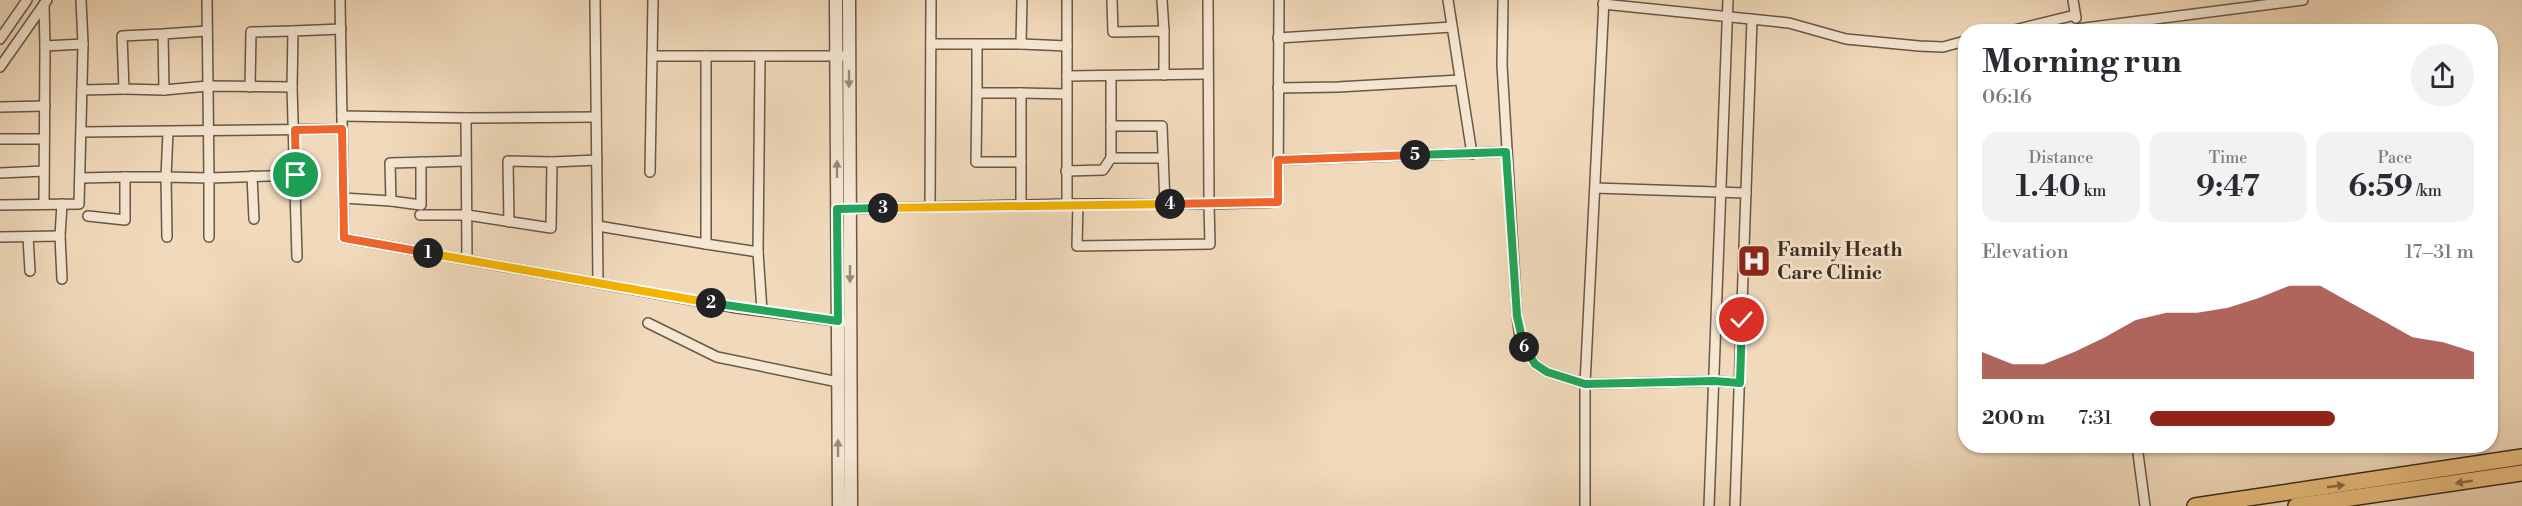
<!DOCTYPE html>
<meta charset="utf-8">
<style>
body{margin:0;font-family:"Libre Bodoni",serif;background:#f2f2f3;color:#2b2b33;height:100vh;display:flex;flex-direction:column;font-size:22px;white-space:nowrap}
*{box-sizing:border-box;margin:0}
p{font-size:20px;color:#7c7c81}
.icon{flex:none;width:33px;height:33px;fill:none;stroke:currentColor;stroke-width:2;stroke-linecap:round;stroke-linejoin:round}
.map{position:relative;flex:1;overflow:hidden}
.panel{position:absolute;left:1958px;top:24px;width:540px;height:429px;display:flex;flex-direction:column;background:#fff;border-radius:24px;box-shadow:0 2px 4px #0004}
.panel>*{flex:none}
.pin{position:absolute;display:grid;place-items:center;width:51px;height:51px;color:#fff;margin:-26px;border:3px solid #fff;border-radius:50%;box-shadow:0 2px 6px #0007}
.km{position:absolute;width:30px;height:30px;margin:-15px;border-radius:50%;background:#222;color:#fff;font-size:16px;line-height:30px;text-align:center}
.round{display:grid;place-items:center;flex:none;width:63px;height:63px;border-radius:32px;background:#f2f2f3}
.overview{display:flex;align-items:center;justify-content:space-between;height:102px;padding:0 24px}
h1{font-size:33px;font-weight:800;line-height:45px}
.stats{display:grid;grid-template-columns:repeat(3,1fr);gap:9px;height:102px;padding:6px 24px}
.stats div{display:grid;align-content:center;border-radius:15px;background:#f2f2f3;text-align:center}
.stats b{font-size:30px;font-weight:800}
.stats small{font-size:16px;font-weight:400}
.stats p{font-size:16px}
.chart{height:168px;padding:12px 24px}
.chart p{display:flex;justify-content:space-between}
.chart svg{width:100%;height:108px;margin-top:6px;fill:#8f2418;opacity:.7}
ul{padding:0 24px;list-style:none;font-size:20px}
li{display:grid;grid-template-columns:96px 72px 1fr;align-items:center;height:45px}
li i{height:15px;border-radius:8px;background:#8f2418}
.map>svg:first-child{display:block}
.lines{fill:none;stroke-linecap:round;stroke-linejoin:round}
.minor-casing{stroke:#685844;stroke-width:12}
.tertiary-casing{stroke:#685844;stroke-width:15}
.primary-casing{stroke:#3b2c1c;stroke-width:18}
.minor{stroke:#f6e7d3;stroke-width:9}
.tertiary{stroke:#f6e7d3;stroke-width:12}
.primary{stroke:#e8bd7e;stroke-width:15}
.oneway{fill:#988a78}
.oneway2{fill:#896d48}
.split-1-casing{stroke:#fff;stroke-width:12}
.split-2-casing{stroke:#fff;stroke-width:12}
.split-3-casing{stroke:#fff;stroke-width:12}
.split-4-casing{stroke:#fff;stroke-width:12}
.split-5-casing{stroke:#fff;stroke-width:12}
.split-6-casing{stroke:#fff;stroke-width:12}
.split-7-casing{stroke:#fff;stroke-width:12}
.split-1{stroke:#f0652b;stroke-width:8}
.split-2{stroke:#f5b400;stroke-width:8}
.split-3{stroke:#22a559;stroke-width:8}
.split-4{stroke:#f5b400;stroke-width:8}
.split-5{stroke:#f0652b;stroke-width:8}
.split-6{stroke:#22a559;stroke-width:8}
.split-7{stroke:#22a559;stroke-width:8}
.labels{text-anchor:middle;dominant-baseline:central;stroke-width:6;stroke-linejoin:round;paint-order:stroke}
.poi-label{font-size:20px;font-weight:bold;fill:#3b2c1c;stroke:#f6e7d3;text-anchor:start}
</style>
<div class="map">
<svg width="2522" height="506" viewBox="0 0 2522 506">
<rect width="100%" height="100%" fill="#f1dabb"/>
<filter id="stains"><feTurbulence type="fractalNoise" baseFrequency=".00333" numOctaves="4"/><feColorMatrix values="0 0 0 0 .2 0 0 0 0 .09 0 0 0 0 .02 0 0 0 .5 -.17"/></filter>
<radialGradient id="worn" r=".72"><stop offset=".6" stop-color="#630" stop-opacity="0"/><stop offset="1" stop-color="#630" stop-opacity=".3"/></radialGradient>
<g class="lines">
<g class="minor-casing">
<g id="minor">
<path d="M340 0 344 238 737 308 844 322"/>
<path d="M595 0 598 282"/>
<path d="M1067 0V76"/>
<path d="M1112 0 1113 32 1164 31V75"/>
<path d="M1162 0 1164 31"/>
<path d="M1208 0 1209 204 1278 202 1279 0"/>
<path d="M1448 0 1472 154"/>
<path d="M1503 0 1502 65 1517 316 1520 338 1535 364 1547 372 1585 384 1714 381 1740 383"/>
<path d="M2073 0 2076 18"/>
<path d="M44 4 45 46"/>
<path d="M1603 4 1789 23 1846 39 1919 46 1943 47 1965 41"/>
<path d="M2077 29 2303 0"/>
<path d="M2006 32 2075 15"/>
<path d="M163 34 122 36 124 89 164 90 163 34 207 31"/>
<path d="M1278 38 1452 27"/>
<path d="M0 39 27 0"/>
<path d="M931 44H1021L1022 0"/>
<path d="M1021 44 1067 46"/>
<path d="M977 45V93H1021V205"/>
<path d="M652 56H849"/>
<path d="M706 56V244L758 252"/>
<path d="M760 57 758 252 762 311"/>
<path d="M0 67 47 0"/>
<path d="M1111 76V126H1162L1165 204"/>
<path d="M250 87 251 32 293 31"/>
<path d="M292 87 297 257"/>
<path d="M1278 88 1338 87 1460 80"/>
<path d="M82 90 124 89"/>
<path d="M164 90 208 86 292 87 293 31 341 29"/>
<path d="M977 93 976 162H1021"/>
<path d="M1021 93 1066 94"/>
<path d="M0 107 45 106"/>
<path d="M342 116 466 118 596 117"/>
<path d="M466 118 467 259"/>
<path d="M1111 126V158H1163"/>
<path d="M82 132 342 129"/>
<path d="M0 139H44"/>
<path d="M1278 160 1506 152"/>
<path d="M1066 171 1103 170 1111 158"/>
<path d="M650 172 653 0"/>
<path d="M0 173 44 171"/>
<path d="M252 176 254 219"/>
<path d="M80 178 125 177"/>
<path d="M1595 188 1746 193"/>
<path d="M343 198 391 201 390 163 466 161"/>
<path d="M391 201 421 205V162"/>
<path d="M44 204 45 46 83 44"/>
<path d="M1078 204 1077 246 1210 244 1209 204H1067V76L1208 74"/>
<path d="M0 205 79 204 83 44 81 0"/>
<path d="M930 207 931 0"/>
<path d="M844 209 1067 204"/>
<path d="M420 215H467L551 228 552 162 597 160"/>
<path d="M88 216 125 220V177H166L168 132"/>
<path d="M509 222 508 161 552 162"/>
<path d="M598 226 706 244"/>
<path d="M0 237 60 236"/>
<path d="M28 237 30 271"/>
<path d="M167 237 166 177 209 178 207 0"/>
<path d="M209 237V178L296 175"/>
<path d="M62 279 60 236 62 204"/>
<path d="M648 323 717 357 838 382"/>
<path d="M2137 446 2145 506"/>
<path d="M1585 506V384L1604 0"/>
<path d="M1709 506 1728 0"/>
<path d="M1735 506 1752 19"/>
</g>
</g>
<g class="tertiary-casing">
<g id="tertiary">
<path d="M836 0 839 506"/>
<path d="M849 0 851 506"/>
</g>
</g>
<g class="primary-casing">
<g id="primary">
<path d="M2195 506 2522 457"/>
<path d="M2296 506 2522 473"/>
</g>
</g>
<use href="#minor" class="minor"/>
<use href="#tertiary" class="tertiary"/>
<use href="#primary" class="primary"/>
</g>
<defs><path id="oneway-solid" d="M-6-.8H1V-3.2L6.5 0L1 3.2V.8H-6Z" transform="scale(1.5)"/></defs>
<g class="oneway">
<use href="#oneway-solid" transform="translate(849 79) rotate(90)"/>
<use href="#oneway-solid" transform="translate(837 169) rotate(-90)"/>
<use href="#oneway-solid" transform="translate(850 274) rotate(90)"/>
<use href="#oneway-solid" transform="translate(838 448) rotate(-90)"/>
</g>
<g class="oneway2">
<use href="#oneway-solid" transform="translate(2464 482) rotate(171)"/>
<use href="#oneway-solid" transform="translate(2336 486) rotate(-8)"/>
</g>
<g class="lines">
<g class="split-1-casing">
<path id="split-1" d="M296 175 295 130 342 129 344 238 428 253"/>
</g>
<g class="split-2-casing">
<path id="split-2" d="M428 253 711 303"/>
</g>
<g class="split-3-casing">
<path id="split-3" d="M711 303 838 321 837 209 883 208"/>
</g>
<g class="split-4-casing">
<path id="split-4" d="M883 208 1170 204"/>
</g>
<g class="split-5-casing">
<path id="split-5" d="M1170 204 1278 202V160L1415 155"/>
</g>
<g class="split-6-casing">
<path id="split-6" d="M1415 155 1506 152 1517 316 1524 347"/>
</g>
<g class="split-7-casing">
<path id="split-7" d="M1524 347 1535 364 1547 372 1585 384 1714 381 1740 383 1742 320"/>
</g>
<use href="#split-1" class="split-1"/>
<use href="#split-2" class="split-2"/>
<use href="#split-3" class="split-3"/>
<use href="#split-4" class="split-4"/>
<use href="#split-5" class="split-5"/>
<use href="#split-6" class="split-6"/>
<use href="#split-7" class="split-7"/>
</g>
<defs>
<g id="hospital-square" transform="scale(1.725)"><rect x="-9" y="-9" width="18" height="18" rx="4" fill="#8f2418" stroke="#f6e7d3"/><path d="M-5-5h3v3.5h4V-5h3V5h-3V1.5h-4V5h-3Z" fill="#fff"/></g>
</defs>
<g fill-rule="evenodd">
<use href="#hospital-square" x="1754" y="261"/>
</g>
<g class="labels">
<g class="poi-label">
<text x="1777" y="250">Family Heath<tspan x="1777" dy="23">Care Clinic</tspan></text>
</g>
</g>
<rect width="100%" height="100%" filter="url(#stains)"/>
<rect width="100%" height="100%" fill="url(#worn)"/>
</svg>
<div class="pin" style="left:296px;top:175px;background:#1e9e55"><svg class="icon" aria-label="arrive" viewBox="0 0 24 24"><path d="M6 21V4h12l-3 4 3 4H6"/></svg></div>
<div class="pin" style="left:1742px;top:320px;background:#d93025"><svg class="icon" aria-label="check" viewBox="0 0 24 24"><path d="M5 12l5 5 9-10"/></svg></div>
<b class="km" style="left:428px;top:253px">1</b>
<b class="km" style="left:711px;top:303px">2</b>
<b class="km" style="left:883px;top:208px">3</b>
<b class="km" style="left:1170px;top:204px">4</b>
<b class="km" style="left:1415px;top:155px">5</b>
<b class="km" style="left:1524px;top:347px">6</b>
<section class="panel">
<div class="overview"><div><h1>Morning run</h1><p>06:16</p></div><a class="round"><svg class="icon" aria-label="share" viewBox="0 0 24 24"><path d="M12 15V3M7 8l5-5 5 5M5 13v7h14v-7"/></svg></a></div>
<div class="stats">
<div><p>Distance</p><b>1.40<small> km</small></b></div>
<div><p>Time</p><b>9:47</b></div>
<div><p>Pace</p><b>6:59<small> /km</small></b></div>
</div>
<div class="chart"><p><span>Elevation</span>17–31 m</p>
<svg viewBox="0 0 160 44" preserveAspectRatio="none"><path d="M0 44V33L10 38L20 38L30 33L40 27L50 20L60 17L70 17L80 15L90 11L100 6L110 6L120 13L130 20L140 27L150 29L160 33V44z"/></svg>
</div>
<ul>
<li><b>200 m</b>7:31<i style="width:57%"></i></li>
</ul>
</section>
</div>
